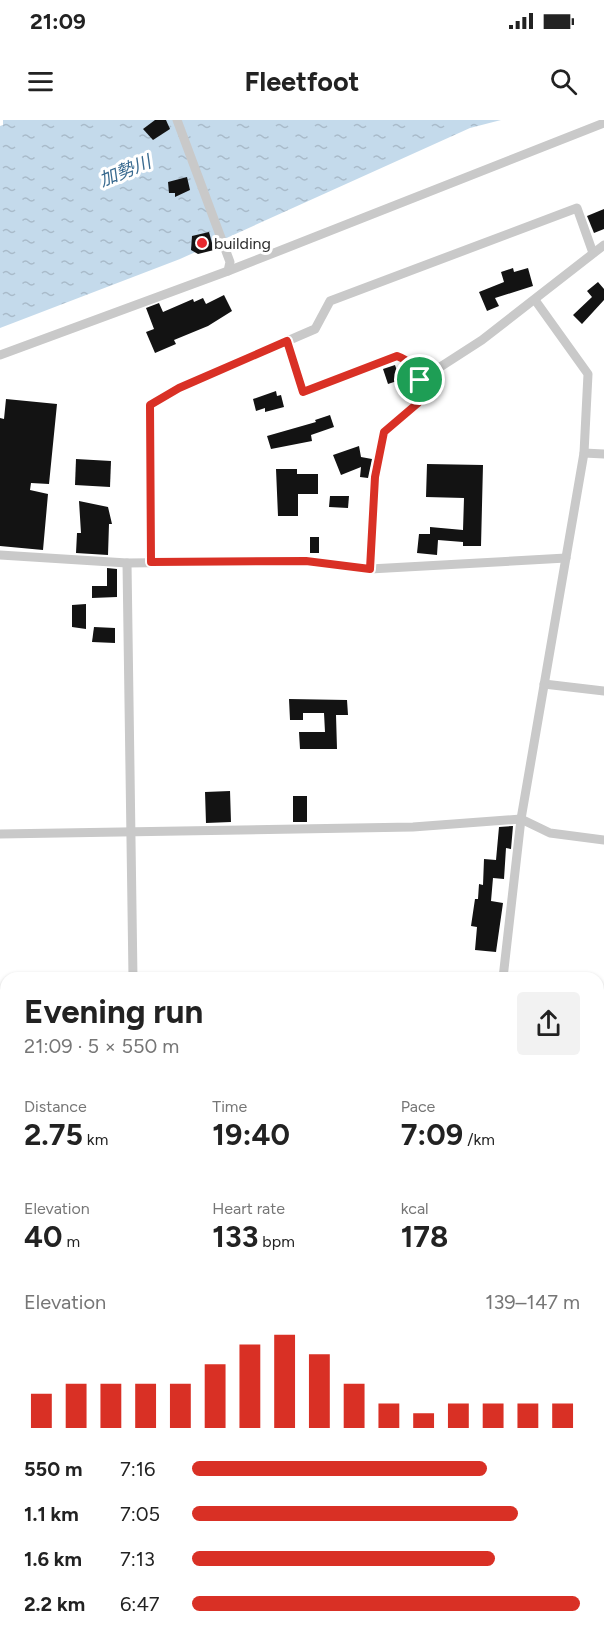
<!DOCTYPE html>
<meta charset="utf-8">
<style>
body{margin:0;font-family:Figtree,"Noto Sans JP",sans-serif;background:#f2f2f2;color:#222;height:100vh;display:flex;flex-direction:column;font-size:22px;white-space:nowrap}
*{box-sizing:border-box;margin:0}
p{font-size:20px;color:#767676}
.icon{flex:none;width:33px;height:33px;fill:none;stroke:currentColor;stroke-width:2;stroke-linecap:round;stroke-linejoin:round}
.map{position:relative;flex:1;overflow:hidden}
.sheet{position:absolute;left:0px;top:852px;width:604px;height:666px;display:flex;flex-direction:column;background:#fff;border-radius:18px 18px 0 0;box-shadow:0 2px 4px #0004}
.sheet>*{flex:none}
.pin{position:absolute;display:grid;place-items:center;width:51px;height:51px;color:#fff;margin:-26px;border:3px solid #fff;border-radius:50%;box-shadow:0 2px 6px #0007}
.round{display:grid;place-items:center;flex:none;width:63px;height:63px;border-radius:6px;background:#f2f2f2}
.summary{display:flex;align-items:center;justify-content:space-between;height:102px;padding:0 24px}
h1{font-size:33px;font-weight:700;line-height:45px}
.figures{display:grid;grid-template-columns:repeat(3,1fr);gap:9px;height:102px;padding:6px 24px}
.figures div{display:grid;align-content:center}
.figures b{font-size:30px;font-weight:700}
.figures small{font-size:16px;font-weight:400}
.figures p{font-size:16px}
.chart{height:168px;padding:12px 24px}
.chart p{display:flex;justify-content:space-between}
.chart svg{width:100%;height:108px;margin-top:6px;stroke:#d93025;stroke-width:6}
ul{padding:0 24px;list-style:none;font-size:20px}
li{display:grid;grid-template-columns:96px 72px 1fr;align-items:center;height:45px}
li i{height:15px;border-radius:8px;background:#d93025}
.status{display:flex;justify-content:space-between;align-items:center;height:42px;padding:0 30px;background:#fff;direction:ltr}
.status svg{height:16px;fill:currentColor}
header{display:flex;justify-content:space-between;align-items:center;height:78px;padding:0 24px;background:#fff;font-size:27px;font-weight:700}
.map>svg:first-child{display:block}
.water{fill:url(#water-ripples)}
.lines{fill:none;stroke-linecap:round;stroke-linejoin:round}
.stream{stroke:#c4daeb;stroke-width:3}
.building{fill:#131313}
.path{stroke:#c9c9c9;stroke-width:2;stroke-dasharray:3 3;stroke-linecap:butt}
.street{stroke:#c9c9c9;stroke-width:9}
.primary{stroke:#a4a4a4;stroke-width:15}
.route-casing{stroke:#fff;stroke-width:12}
.route{stroke:#d93025;stroke-width:8}
.poi-dot{fill:#e8292f;stroke:#fff;stroke-width:2}
.labels{text-anchor:middle;dominant-baseline:central;stroke-width:6;stroke-linejoin:round;paint-order:stroke}
.poi-label{font-size:16px;fill:#2c2c2c;stroke:#fff;text-anchor:start}
.water-label{font-size:18px;font-style:italic;fill:#396a8f;stroke:#fff}
</style>
<div class="status"><b>21:09</b><svg viewBox="0 0 49 12"><path d="M0 12V9h3v3zM5 12V6h3v6zM10 12V3h3v9zM15 12V0h3v12zM26 1h20v11H26zM47 4h2v5h-2z"/></svg></div>
<header><svg class="icon" aria-label="menu" viewBox="0 0 24 24"><path d="M4 6h16M4 12h16M4 18h16"/></svg>Fleetfoot<svg class="icon" aria-label="search" viewBox="0 0 24 24"><circle cx="10" cy="10" r="6"/><path d="M15 15l6 6"/></svg></header>
<div class="map">
<svg width="604" height="1518" viewBox="0 0 604 1518">
<defs>
<pattern id="water-ripples" width="26" height="14" patternUnits="userSpaceOnUse" patternTransform="scale(1.5)"><rect width="26" height="14" fill="#c4daeb"/><path d="M2 4q2-2 4 0t4 0M15 11q2-2 4 0t4 0" fill="none" stroke="#a9bbca"/></pattern>
</defs>
<rect width="100%" height="100%" fill="#fff"/>
<g class="water">
<path d="M3 0H501L470 8 180 139 0 208V6L3 5Z"/>
<path d="M604 1214V1257L599 1260V1218Z"/>
<rect x="0" y="1303" width="6" height="41"/>
<path d="M599 1340 604 1341V1366L599 1365Z"/>
</g>
<g class="lines">
<g class="stream">
<path d="M59 1518 60 1512"/>
<path d="M207 1518V1512"/>
</g>
</g>
<g class="building">
<path d="M155 0H166L170 9 153 20 143 9Z"/>
<path d="M187 57 190 70 175 77V73H169L168 62Z"/>
<path d="M604 89V109L594 113 587 96Z"/>
<path d="M209 112 214 130 198 134 191 130 192 116Z"/>
<path d="M513 148 514 152 528 148 533 166 495 178 499 186 487 191 479 172 504 162 501 152Z"/>
<path d="M598 162 604 169V180L582 204 573 195 592 177 587 171Z"/>
<path d="M224 175 232 191 208 206 174 220 176 224 155 233 146 212 154 209 146 188 159 183 163 192 193 179 194 182 203 178 206 184Z"/>
<path d="M395 245 400 260 388 264 383 249Z"/>
<path d="M276 271 277 276 281 275 284 287 265 292V288L256 291 253 279Z"/>
<path d="M6 279 57 284 49 364 31 363 30 370 48 374 43 430 0 426V298L4 299Z"/>
<path d="M330 295 334 307 311 315 312 321 271 329 267 316 316 302 315 300Z"/>
<path d="M359 326 361 337 372 339 368 358 360 357 361 347 341 355 333 335Z"/>
<path d="M76 339 111 341 110 367 75 365Z"/>
<path d="M427 344 483 345 481 426H463V422L438 420 437 435 417 433 419 414H430V407L463 410 464 378 426 377Z"/>
<path d="M276 349H297V354H318V374H298V396H278Z"/>
<path d="M330 376H349L348 388 329 387Z"/>
<path d="M79 381 108 387 112 404H109L108 435 76 433 77 413H81Z"/>
<rect x="310" y="417" width="9" height="16"/>
<path d="M107 448 117 449V477L92 478V466H107Z"/>
<path d="M86 484V509L72 507V485Z"/>
<path d="M94 507 115 508V523L92 522Z"/>
<path d="M289 579 347 580 348 595H336L337 629H300L299 612H325L324 593H303V600H290Z"/>
<path d="M230 671 231 702 206 703 205 672Z"/>
<rect x="293" y="676" width="14" height="26"/>
<path d="M513 706 511 729 506 728 504 759 493 758 491 781 503 783 496 832 475 830 477 807 471 806 475 779H478L479 764 483 765 484 739 496 740 499 707Z"/>
</g>
<g class="lines">
<g class="path">
<path d="M598 1199 604 1195"/>
<path d="M41 1518 42 1512"/>
<path d="M72 1518 73 1512"/>
</g>
<g class="street">
<path d="M228 151 604 3"/>
<path d="M287 221 303 272 397 236 410 241 420 260"/>
<path d="M0 235 228 151 230 142 177 0"/>
<path d="M584 333 604 334"/>
<path d="M0 435 127 443 305 441 370 449 566 438"/>
<path d="M151 442 150 285 179 268 315 209 330 181 577 88 593 133"/>
<path d="M127 443 133 858"/>
<path d="M370 449 375 357 384 312 418 283 420 260 482 220 604 125"/>
<path d="M544 564 604 571"/>
<path d="M0 714 413 707 521 699 550 713 604 720"/>
<path d="M503 858 521 699 584 333 588 254 535 180"/>
<path d="M0 980H6"/>
<path d="M598 988 604 989"/>
<path d="M0 1266 6 1265"/>
<path d="M598 1387H604"/>
<path d="M338 1518V1512"/>
</g>
<g class="primary">
<path d="M0 1296 6 1295"/>
<path d="M598 1325 604 1326"/>
</g>
</g>
<g class="lines">
<g class="route-casing">
<path id="route" d="M287 221 303 272 397 236C421 245 420 260 418 283L384 312 375 357 370 449 306 441 151 442 150 285 179 268Z"/>
</g>
<use href="#route" class="route"/>
</g>
<circle class="poi-dot" cx="202" cy="123" r="6"/>
<g class="labels">
<g class="poi-label">
<text x="214" y="123">building</text>
</g>
<g class="water-label">
<text transform="translate(125 51) rotate(-22)">加勢川</text>
</g>
</g>
</svg>
<div class="pin" style="left:420px;top:260px;background:#1e9e55"><svg class="icon" aria-label="arrive" viewBox="0 0 24 24"><path d="M6 21V4h12l-3 4 3 4H6"/></svg></div>
<section class="sheet">
<div class="summary"><div><h1>Evening run</h1><p>21:09 · 5 × 550 m</p></div><a class="round"><svg class="icon" aria-label="share" viewBox="0 0 24 24"><path d="M12 15V3M7 8l5-5 5 5M5 13v7h14v-7"/></svg></a></div>
<div class="figures">
<div><p>Distance</p><b>2.75<small> km</small></b></div>
<div><p>Time</p><b>19:40</b></div>
<div><p>Pace</p><b>7:09<small> /km</small></b></div>
</div>
<div class="figures">
<div><p>Elevation</p><b>40<small> m</small></b></div>
<div><p>Heart rate</p><b>133<small> bpm</small></b></div>
<div><p>kcal</p><b>178</b></div>
</div>
<div class="chart"><p><span>Elevation</span>139–147 m</p>
<svg viewBox="0 0 160 44" preserveAspectRatio="none"><path d="M5 44V30M15 44V26M25 44V26M35 44V26M45 44V26M55 44V18M65 44V10M75 44V6M85 44V14M95 44V26M105 44V34M115 44V38M125 44V34M135 44V34M145 44V34M155 44V34"/></svg>
</div>
<ul>
<li><b>550 m</b>7:16<i style="width:76%"></i></li>
<li><b>1.1 km</b>7:05<i style="width:84%"></i></li>
<li><b>1.6 km</b>7:13<i style="width:78%"></i></li>
<li><b>2.2 km</b>6:47<i style="width:100%"></i></li>
</ul>
</section>
</div>
